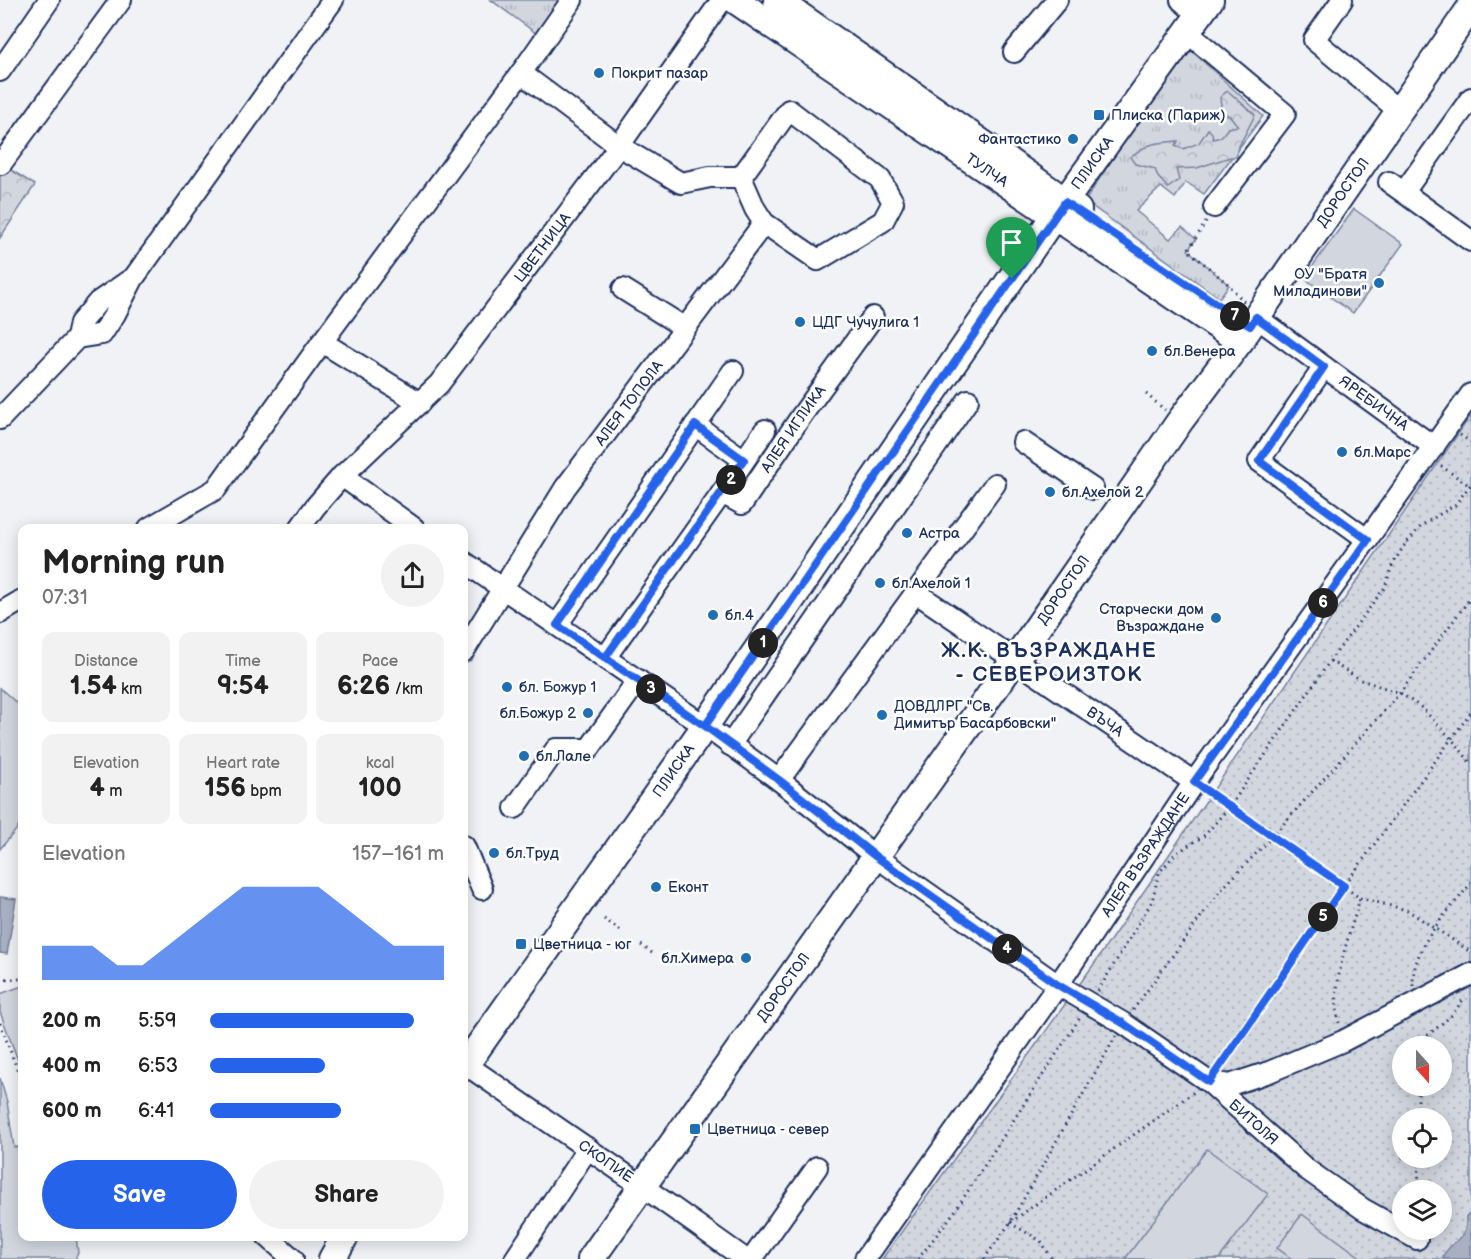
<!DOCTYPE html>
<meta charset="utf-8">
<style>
body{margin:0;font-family:"Balsamiq Sans",sans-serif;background:#f2f2f2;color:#222;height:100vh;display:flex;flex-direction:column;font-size:22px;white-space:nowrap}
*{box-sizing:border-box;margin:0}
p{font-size:20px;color:#767676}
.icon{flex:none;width:33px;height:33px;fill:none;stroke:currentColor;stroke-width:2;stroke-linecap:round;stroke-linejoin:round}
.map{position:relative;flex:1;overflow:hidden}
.side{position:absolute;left:18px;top:524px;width:450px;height:717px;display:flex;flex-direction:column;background:#fff;border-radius:12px;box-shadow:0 3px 15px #0003}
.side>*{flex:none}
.needle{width:39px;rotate:159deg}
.fabs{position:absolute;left:1392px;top:1036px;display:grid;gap:12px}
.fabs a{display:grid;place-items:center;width:60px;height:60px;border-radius:50%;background:#fff;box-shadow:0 3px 15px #0003;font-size:30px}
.pin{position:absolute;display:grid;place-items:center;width:51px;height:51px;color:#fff;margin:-62px -26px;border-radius:50% 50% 50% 0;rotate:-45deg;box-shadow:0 0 6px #0007}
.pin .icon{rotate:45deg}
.km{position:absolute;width:30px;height:30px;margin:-15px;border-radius:50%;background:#222;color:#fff;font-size:16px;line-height:30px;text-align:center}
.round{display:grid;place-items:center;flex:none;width:63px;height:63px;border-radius:32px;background:#f2f2f2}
.summary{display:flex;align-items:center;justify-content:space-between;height:102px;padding:0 24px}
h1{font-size:33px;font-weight:700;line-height:45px}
.stats{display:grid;grid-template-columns:repeat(3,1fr);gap:9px;height:102px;padding:6px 24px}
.stats div{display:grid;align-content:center;border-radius:12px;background:#f2f2f2;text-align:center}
.stats b{font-size:26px;font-weight:700}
.stats small{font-size:16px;font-weight:400}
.stats p{font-size:16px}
.chart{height:168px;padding:12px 24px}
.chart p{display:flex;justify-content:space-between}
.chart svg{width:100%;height:108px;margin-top:6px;fill:#2563eb;opacity:.7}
.primary-button{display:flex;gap:12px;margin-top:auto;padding:12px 24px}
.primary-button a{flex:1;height:69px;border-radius:36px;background:#2563eb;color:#fff;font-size:24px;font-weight:700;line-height:69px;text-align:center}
.primary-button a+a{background:#f2f2f2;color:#222}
ul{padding:0 24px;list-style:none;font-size:20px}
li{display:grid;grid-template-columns:96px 72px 1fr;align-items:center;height:45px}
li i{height:15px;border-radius:8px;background:#2563eb}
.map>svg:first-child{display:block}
.grass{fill:url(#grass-tufts);stroke:#76829e;stroke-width:1.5}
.forest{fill:url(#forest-crowns);stroke:#76829e;stroke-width:1.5}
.park{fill:url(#park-dots);stroke:#76829e;stroke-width:1.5;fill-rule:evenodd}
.pitch{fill:#d2d6df;stroke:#76829e;stroke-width:1.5}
.water{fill:#a8b0c2;stroke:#707c9a;stroke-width:1.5}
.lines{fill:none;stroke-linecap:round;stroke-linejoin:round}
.minor-casing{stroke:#1b2f5e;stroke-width:24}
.major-casing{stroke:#1b2f5e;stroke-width:30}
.path{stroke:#1b2f5e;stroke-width:3;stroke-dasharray:1.5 4.5;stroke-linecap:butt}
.minor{stroke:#fff;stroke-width:20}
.major{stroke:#fff;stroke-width:26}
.route-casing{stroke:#fff;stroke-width:12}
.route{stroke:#2563eb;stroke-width:8}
.poi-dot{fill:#1f6fb2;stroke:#fff;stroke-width:2}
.labels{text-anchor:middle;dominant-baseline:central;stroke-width:5;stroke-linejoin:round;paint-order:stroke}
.poi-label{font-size:15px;fill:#1b2f5e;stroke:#fff;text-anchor:start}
.street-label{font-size:15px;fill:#1b2f5e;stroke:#fff}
.district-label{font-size:21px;font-weight:bold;letter-spacing:1.5px;fill:#1b2f5e;stroke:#fff}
</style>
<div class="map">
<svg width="1471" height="1259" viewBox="0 0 1471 1259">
<defs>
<pattern id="grass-tufts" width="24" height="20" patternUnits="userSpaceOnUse" patternTransform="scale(1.5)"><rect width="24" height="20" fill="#d2d6df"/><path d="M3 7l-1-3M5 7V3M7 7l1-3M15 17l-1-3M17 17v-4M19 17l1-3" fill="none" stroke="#b4b8c2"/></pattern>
<pattern id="forest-crowns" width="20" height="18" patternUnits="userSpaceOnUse" patternTransform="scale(1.5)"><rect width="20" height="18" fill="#d2d6df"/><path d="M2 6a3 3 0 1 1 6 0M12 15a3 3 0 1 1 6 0" fill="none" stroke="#b4b8c2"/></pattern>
<pattern id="park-dots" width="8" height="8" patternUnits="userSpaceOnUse" patternTransform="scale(1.5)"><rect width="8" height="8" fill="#d2d6df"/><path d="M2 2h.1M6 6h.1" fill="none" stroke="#b4b8c2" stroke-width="1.8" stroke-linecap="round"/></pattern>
</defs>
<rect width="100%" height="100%" fill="#f1f2f5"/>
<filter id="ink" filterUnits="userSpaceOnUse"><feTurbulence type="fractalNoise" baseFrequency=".0167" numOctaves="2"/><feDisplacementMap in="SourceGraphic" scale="12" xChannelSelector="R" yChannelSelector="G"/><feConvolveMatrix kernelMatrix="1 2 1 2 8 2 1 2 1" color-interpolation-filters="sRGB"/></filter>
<g filter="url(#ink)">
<g class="grass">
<path d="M491 0H565L537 34Z"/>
<path d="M1185 45 1263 116 1204 194 1186 182 1175 198 1161 187 1136 211 1170 239 1182 227 1196 239 1188 250 1229 285 1219 298 1085 201Z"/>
</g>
<g class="forest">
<path d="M1228 91 1255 115 1237 150V157H1230L1197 168 1176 169 1179 180 1168 188 1158 177 1155 169 1135 164 1130 157C1150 142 1154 143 1178 141L1175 146 1183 149 1199 143 1208 129 1212 133 1213 139 1221 137 1228 128 1238 126 1230 116 1222 113 1220 98 1223 94Z"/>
<path d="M0 163 35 185 0 238Z"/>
</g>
<path class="park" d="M1471 415V1259H882L1094 964ZM1402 1047H1442V1086H1402ZM1402 1119H1442V1158H1402ZM1402 1191H1442V1230H1402Z"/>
<g class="pitch">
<path d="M1354 209 1403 244 1353 313 1304 278Z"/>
<path d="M0 688 22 708V823L0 849Z"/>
<path d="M22 986V1071L0 1012V994Z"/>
<path d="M0 1078 7 1102 14 1147H22V1236H76L78 1253 75 1259H0Z"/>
<path d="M1207 1149 1268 1194 1219 1259H1125Z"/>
<path d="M1302 1214 1363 1259H1292L1277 1248Z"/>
</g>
<g class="water">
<path d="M0 897 16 899 7 954 0 953Z"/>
<path d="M1471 1211V1259H1444L1443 1256C1454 1237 1467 1243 1466 1217Z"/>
</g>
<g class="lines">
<g class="minor-casing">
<g id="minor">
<path d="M1181 0 1199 16"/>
<path d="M1342 0 1314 40 1398 110"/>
<path d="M1187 32 1285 114 1214 207"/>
<path d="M1014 52 1057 0"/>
<path d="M0 71 49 0"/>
<path d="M521 73 619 146 681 183 710 177H741"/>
<path d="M1 164 121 0"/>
<path d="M1389 182 1471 241"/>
<path d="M1404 192 1471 98"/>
<path d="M623 289 685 328"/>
<path id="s1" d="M1256 317 1434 447"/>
<path d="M77 338 80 323 98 302 130 280"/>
<path d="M322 342 420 403"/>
<path d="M1324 367 1259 461 1368 540"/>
<path d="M0 419 77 338 102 334 115 314 133 279 333 0"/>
<path d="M695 425 744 460"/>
<path d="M1023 442 1093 489"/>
<path d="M342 476 414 528"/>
<path d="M722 493 765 430"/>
<path d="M149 528 216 489 322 342 521 73 572 0"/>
<path id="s2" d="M300 528 315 507 342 476 439 384 619 146 722 0"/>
<path id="s3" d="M464 562 705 726 779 780 875 856 1058 985 1123 1023 1209 1082 1306 1169 1363 1209 1417 1239"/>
<path id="s4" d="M915 592 1194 782"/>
<path d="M0 613 22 600"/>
<path d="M557 625 733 371"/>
<path id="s5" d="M464 651 565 488 764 223 755 209 741 177 789 110 880 179 893 202 883 221 818 260 764 223"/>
<path id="s6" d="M605 658 722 493 742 504 802 415 873 317"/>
<path d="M730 745 968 400"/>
<path d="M779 780 995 484"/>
<path d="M515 808 556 749H589L638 680"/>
<path d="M464 846 482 889"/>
<path id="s7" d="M465 1064 642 1186 745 1259"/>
<path d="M1209 1082 1230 1085 1269 1072 1343 1041 1471 974"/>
<path d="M267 1236 293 1259"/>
<path d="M515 1259 588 1148"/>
<path d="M752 1259 817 1167"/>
<path id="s8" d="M865 1259 1058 985 1194 782 1471 394"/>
</g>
</g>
<g class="major-casing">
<g id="major">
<path id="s9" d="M735 0 1240 341"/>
<path d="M777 0 1078 210"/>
<path id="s10" d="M464 1067 705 726 1054 216 1210 0"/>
<path d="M332 1259 345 1236"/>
<path id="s11" d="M591 1259 1014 661 1180 421 1240 341 1471 7"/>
</g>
</g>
<g class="path">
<path d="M1206 222 1188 250 1229 285 1244 302"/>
<path d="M1146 394 1165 410"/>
<path d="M1460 435 1471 442"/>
<path d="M1441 466 1470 486"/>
<path d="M1330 661 1361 680 1400 693 1422 708 1458 746 1471 764"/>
<path d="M1208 792 1360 898C1349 938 1330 982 1339 1023"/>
<path d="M1360 898 1407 910 1471 952"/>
<path d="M604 919 621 931"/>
<path d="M641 945 652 953"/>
<path d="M0 979H22"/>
<path d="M1413 986C1412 945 1447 914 1471 883"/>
<path d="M1098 991 1152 901 1159 873 1175 854 1205 835 1230 806 1330 661 1385 587 1392 566 1403 547 1422 525 1455 505 1471 484"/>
<path d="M1133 1010 1219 892 1272 837 1400 693 1471 597"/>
<path d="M0 1023 22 1082"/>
<path d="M1425 1047 1427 1036 1452 1015 1465 997"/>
<path d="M1219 1066 1344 886 1471 712"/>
<path d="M1418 1119V1086"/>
<path d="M1418 1158 1419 1191"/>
<path d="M1011 1222 1194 1092"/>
<path d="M1010 1223 1041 1241 1052 1259"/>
<path d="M918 1259 955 1211 1081 1016"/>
<path d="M984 1259 1010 1223 1116 1036"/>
</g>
<use href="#minor" class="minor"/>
<use href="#major" class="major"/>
</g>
</g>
<g class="lines" filter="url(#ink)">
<g class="route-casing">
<path id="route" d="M1012 279 705 726 605 658 744 460 695 425 557 625 705 726 779 780 875 856 1058 985 1123 1023 1209 1082 1344 886 1194 782 1368 540 1259 461 1324 367 1256 317 1250 326 1065 202 1012 279"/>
</g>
<use href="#route" class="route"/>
</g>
<g class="poi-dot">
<circle cx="599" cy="73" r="6"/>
<rect x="1093" y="109" width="12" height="12" rx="3"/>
<circle cx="1073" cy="139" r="6"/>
<circle cx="1379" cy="283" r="6"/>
<circle cx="800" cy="322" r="6"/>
<circle cx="1152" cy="351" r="6"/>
<circle cx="1342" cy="452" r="6"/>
<circle cx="1050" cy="492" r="6"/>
<circle cx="907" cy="533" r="6"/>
<circle cx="880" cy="583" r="6"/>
<circle cx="713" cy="615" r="6"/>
<circle cx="1216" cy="618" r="6"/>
<circle cx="507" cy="687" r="6"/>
<circle cx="588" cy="713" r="6"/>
<circle cx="882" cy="715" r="6"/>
<circle cx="524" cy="756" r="6"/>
<circle cx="494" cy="853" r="6"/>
<circle cx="656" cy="887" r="6"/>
<rect x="515" y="938" width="12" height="12" rx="3"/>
<circle cx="746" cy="958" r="6"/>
<rect x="689" y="1123" width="12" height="12" rx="3"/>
</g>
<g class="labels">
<g class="poi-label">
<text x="611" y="73">Покрит пазар</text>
<text x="1111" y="115">Плиска (Париж)</text>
<text x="1061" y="139" text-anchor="end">Фантастико</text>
<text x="1367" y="274" text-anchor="end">ОУ "Братя<tspan x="1367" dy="17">Миладинови"</tspan></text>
<text x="812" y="322">ЦДГ Чучулига 1</text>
<text x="1164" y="351">бл.Венера</text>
<text x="1354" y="452">бл.Марс</text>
<text x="1062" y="492">бл.Ахелой 2</text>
<text x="919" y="533">Астра</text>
<text x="892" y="583">бл.Ахелой 1</text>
<text x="1204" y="609" text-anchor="end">Старчески дом<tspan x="1204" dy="17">Възраждане</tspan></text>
<text x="725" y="615">бл.4</text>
<text x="519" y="687">бл. Божур 1</text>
<text x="894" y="706">ДОВДЛРГ "Св.<tspan x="894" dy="17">Димитър Басарбовски"</tspan></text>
<text x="576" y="713" text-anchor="end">бл.Божур 2</text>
<text x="536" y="756">бл.Лале</text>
<text x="506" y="853">бл.Труд</text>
<text x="668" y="887">Еконт</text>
<text x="533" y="944">Цветница - юг</text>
<text x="734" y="958" text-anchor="end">бл.Химера</text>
<text x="707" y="1129">Цветница - север</text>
</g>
<g class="street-label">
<text stroke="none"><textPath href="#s10" startOffset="1101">ПЛИСКА</textPath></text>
<text stroke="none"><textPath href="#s9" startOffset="304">ТУЛЧА</textPath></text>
<text stroke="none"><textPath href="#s11" startOffset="1305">ДОРОСТОЛ</textPath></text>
<text stroke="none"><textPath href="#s2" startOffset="372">ЦВЕТНИЦА</textPath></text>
<text stroke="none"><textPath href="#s5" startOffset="298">АЛЕЯ ТОПОЛА</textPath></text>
<text stroke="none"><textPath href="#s1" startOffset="146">ЯРЕБИЧНА</textPath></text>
<text stroke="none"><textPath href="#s6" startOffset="316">АЛЕЯ ИГЛИКА</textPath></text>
<text stroke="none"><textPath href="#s11" startOffset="819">ДОРОСТОЛ</textPath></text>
<text stroke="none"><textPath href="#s4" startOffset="230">ВЪЧА</textPath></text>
<text stroke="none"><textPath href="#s10" startOffset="363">ПЛИСКА</textPath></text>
<text stroke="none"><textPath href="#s8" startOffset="492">АЛЕЯ ВЪЗРАЖДАНЕ</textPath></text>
<text stroke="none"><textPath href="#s11" startOffset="333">ДОРОСТОЛ</textPath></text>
<text stroke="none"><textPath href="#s3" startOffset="969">БИТОЛЯ</textPath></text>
<text stroke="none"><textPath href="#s7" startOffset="171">СКОПИЕ</textPath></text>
</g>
<g class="district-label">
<text x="1049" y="650">Ж.К. ВЪЗРАЖДАНЕ<tspan x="1049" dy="24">- СЕВЕРОИЗТОК</tspan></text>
</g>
</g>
</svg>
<div class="fabs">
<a><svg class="needle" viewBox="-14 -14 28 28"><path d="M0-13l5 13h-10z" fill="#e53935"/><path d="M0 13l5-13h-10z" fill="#767676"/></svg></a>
<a><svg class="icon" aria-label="locate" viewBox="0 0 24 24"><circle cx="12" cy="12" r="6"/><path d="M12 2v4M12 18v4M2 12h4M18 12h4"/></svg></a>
<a><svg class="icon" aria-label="layers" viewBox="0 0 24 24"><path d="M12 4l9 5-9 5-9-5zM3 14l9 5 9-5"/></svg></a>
</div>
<div class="pin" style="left:1012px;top:279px;background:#1e9e55"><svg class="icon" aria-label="arrive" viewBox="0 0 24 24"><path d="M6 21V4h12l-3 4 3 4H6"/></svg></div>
<b class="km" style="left:763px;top:643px">1</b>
<b class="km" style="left:731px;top:480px">2</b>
<b class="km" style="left:651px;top:689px">3</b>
<b class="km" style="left:1007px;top:949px">4</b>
<b class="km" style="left:1323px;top:917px">5</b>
<b class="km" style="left:1323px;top:603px">6</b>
<b class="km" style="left:1235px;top:316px">7</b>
<section class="side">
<div class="summary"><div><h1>Morning run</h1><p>07:31</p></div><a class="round"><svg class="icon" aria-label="share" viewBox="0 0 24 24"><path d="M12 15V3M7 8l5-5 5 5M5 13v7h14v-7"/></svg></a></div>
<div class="stats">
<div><p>Distance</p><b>1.54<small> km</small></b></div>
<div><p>Time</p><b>9:54</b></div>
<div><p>Pace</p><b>6:26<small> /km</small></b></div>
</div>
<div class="stats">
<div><p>Elevation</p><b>4<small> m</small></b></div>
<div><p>Heart rate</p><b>156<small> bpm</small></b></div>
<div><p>kcal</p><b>100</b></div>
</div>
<div class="chart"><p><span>Elevation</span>157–161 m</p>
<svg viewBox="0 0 160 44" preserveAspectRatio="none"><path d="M0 44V30L10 30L20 30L30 38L40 38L50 30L60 22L70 14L80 6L90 6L100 6L110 6L120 14L130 22L140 30L150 30L160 30V44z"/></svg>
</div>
<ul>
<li><b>200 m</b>5:59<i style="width:87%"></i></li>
<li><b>400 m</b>6:53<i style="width:49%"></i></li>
<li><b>600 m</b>6:41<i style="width:56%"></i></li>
</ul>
<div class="primary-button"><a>Save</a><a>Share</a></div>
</section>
</div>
